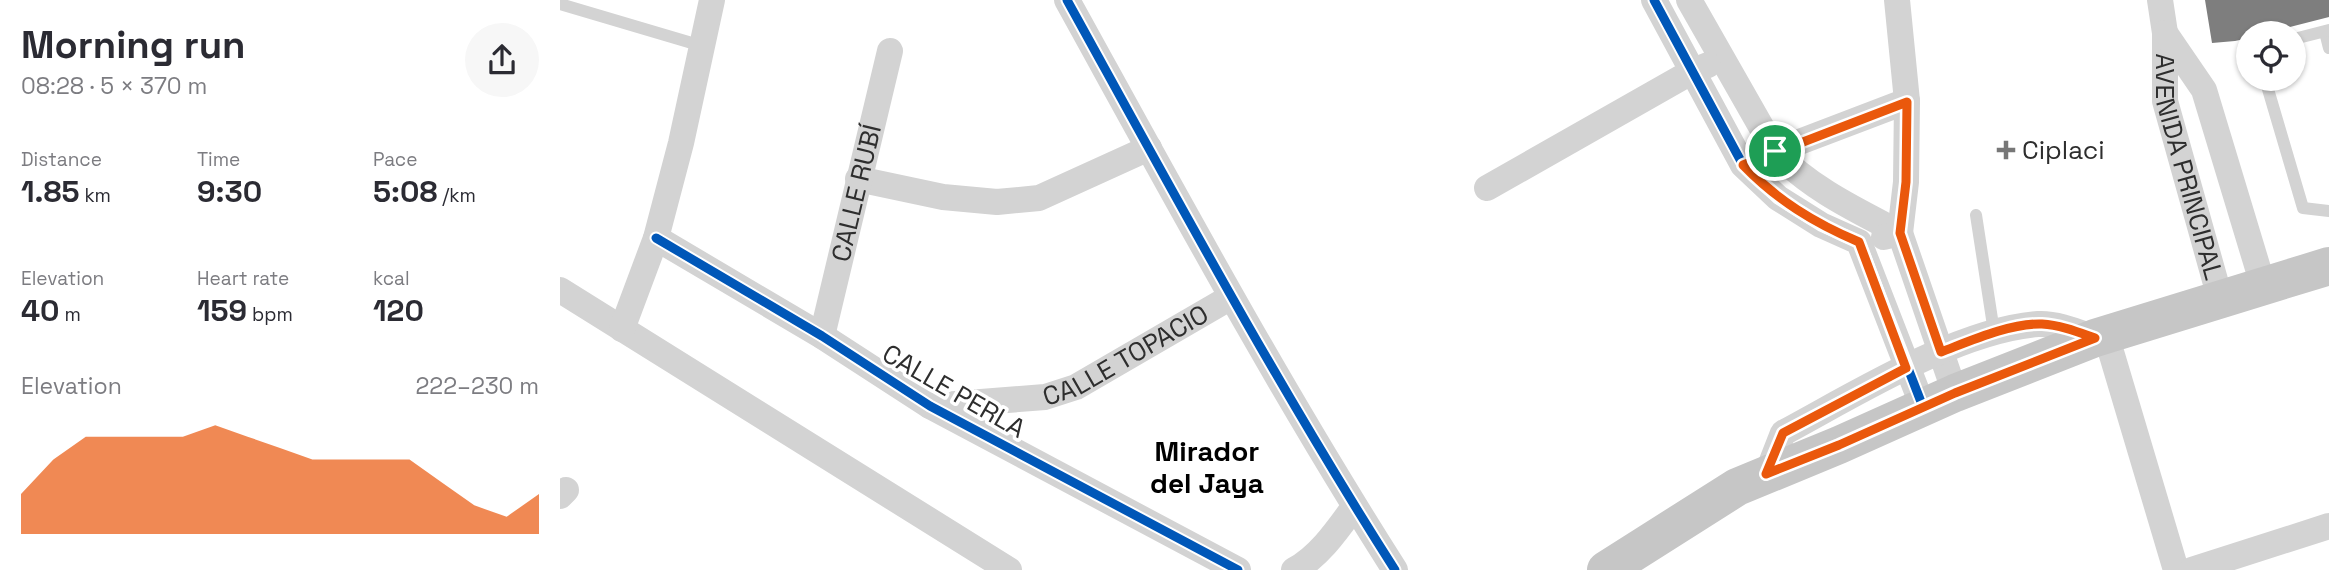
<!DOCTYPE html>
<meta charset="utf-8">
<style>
body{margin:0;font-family:"Space Grotesk",sans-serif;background:#f7f7f7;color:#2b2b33;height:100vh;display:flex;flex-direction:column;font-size:26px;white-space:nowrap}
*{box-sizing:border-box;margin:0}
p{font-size:23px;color:#7c7c81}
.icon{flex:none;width:38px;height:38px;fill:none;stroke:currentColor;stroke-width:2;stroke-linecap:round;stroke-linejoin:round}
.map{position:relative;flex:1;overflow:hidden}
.sheet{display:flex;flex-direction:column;background:#fff;width:560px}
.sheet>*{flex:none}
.tools{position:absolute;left:1676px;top:21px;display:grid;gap:14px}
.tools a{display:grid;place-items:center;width:70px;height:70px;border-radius:50%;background:#fff;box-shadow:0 2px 5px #0004;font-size:35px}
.pin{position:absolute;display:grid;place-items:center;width:60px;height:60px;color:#fff;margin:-30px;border:4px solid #fff;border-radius:50%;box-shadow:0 2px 7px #0007}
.round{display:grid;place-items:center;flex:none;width:74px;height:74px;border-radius:37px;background:#f7f7f7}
.overview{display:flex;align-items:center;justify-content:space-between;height:119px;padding:0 21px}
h1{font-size:38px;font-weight:600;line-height:52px}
.metrics{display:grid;grid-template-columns:repeat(3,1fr);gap:10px;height:119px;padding:7px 21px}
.metrics div{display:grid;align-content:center}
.metrics b{font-size:30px;font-weight:600}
.metrics small{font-size:19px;font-weight:400}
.metrics p{font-size:19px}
.chart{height:196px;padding:14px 21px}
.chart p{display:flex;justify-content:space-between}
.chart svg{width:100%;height:126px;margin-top:7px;fill:#ea580c;opacity:.7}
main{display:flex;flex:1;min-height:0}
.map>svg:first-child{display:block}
.building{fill:#7e7e7e}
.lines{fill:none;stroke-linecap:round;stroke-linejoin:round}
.service{stroke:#d3d3d3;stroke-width:12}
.minor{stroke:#d3d3d3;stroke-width:26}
.primary{stroke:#c6c6c6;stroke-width:38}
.cycleway-casing{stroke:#fff;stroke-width:13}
.cycleway{stroke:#0057b8;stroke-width:9}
.route-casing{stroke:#fff;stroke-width:14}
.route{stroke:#ea580c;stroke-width:9}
.poi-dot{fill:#777;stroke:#fff;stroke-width:2.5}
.labels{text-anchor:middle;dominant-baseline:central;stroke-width:7;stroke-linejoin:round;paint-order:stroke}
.poi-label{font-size:26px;fill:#2e2e2e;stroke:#fff;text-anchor:start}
.street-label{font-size:26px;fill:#2e2e2e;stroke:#fff}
.neighbourhood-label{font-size:28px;font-weight:bold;fill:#000;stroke:#fff}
</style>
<main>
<section class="sheet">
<div class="overview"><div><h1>Morning run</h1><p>08:28 · 5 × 370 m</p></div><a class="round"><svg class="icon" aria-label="share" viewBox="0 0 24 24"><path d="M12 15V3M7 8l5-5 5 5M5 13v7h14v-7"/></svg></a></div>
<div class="metrics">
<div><p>Distance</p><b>1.85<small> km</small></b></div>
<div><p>Time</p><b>9:30</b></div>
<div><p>Pace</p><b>5:08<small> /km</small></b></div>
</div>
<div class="metrics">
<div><p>Elevation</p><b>40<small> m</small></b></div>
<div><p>Heart rate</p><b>159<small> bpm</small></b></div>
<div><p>kcal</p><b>120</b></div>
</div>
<div class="chart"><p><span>Elevation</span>222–230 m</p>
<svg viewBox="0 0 160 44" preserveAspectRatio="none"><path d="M0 44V30L10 18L20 10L30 10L40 10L50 10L60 6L70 10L80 14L90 18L100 18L110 18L120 18L130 26L140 34L150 38L160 30V44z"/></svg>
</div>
</section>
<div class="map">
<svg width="1769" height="570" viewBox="0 0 1769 570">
<rect width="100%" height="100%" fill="#fff"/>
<path class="building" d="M1645 0H1769V17L1706 33H1689V38L1675 41 1652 43Z"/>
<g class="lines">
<g class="service">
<path d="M0 4 142 46"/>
<path d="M1765 32 1769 48"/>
<path d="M1734 39 1769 30"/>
<path d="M1705 79 1743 208 1769 211"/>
<path d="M1416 215 1434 332"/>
</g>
<g class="minor">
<path d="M507 0C613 192 717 385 835 570"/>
<path d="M1094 0 1183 165 1218 198 1261 225 1299 242 1363 407"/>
<path d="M1129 0 1215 151C1249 188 1296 210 1340 233L1395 393"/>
<path id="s1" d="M1600 0 1605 33V101L1660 298"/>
<path d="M1605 33 1644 90 1703 285"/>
<path d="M1200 157 1347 101"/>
<path d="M298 179 383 197 437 202 479 198 589 148"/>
<path d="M927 188 1133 71 1148 65"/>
<path d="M1324 237 1340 233 1346 182 1347 101 1337 0"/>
<path d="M96 238 262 336 370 406 678 570"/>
<path d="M0 290 449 570"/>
<path d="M62 329 96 238 121 143 152 0"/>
<path d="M1546 335 1616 570"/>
<path id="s2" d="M262 336 330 51"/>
<path id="s3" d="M370 406 485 397 516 387 671 297"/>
<path d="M1207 474 1223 433C1294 395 1398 330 1478 324 1497 323 1518 332 1535 338"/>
<path d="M0 496 6 490"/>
<path d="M734 570C759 557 778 529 794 507"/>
<path d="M1632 570 1769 526"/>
</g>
<path class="primary" d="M1046 570 1177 487 1279 445 1395 393 1535 338 1769 266"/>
<g class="cycleway-casing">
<g id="cycleway">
<path d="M507 0C613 192 717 385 835 570"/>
<path d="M1094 0 1183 165 1218 198 1261 225 1299 242 1363 407"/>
<path d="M96 238 262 336 370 406 678 570"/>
</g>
</g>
<use href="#cycleway" class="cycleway"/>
</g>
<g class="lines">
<g class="route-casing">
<path id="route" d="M1347 102 1346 182 1340 233 1381 352C1410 341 1450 323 1482 324 1500 325 1518 332 1535 338L1395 393 1279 445 1206 474 1223 433 1346 368 1299 242C1254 223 1217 200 1183 165Z"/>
</g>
<use href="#route" class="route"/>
</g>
<path class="poi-dot" d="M1442.5 139.5h7v7h7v7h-7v7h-7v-7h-7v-7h7z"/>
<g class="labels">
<g class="poi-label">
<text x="1462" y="150">Ciplaci</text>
</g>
<g class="street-label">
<text stroke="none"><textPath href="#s1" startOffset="170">AVENIDA PRINCIPAL</textPath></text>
<text stroke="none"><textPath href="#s2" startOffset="147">CALLE RUBÍ</textPath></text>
<text stroke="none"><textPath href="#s3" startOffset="206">CALLE TOPACIO</textPath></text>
<text transform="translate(394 391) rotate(30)">CALLE PERLA</text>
</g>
<g class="neighbourhood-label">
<text x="647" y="451">Mirador<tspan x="647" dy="32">del Jaya</tspan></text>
</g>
</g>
</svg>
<div class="tools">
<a><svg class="icon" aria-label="locate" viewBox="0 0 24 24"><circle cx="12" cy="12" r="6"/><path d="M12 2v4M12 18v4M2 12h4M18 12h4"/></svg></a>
</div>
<div class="pin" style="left:1215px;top:151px;background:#1e9e55"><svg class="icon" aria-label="arrive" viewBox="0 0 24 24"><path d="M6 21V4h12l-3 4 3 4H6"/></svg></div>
</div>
</main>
